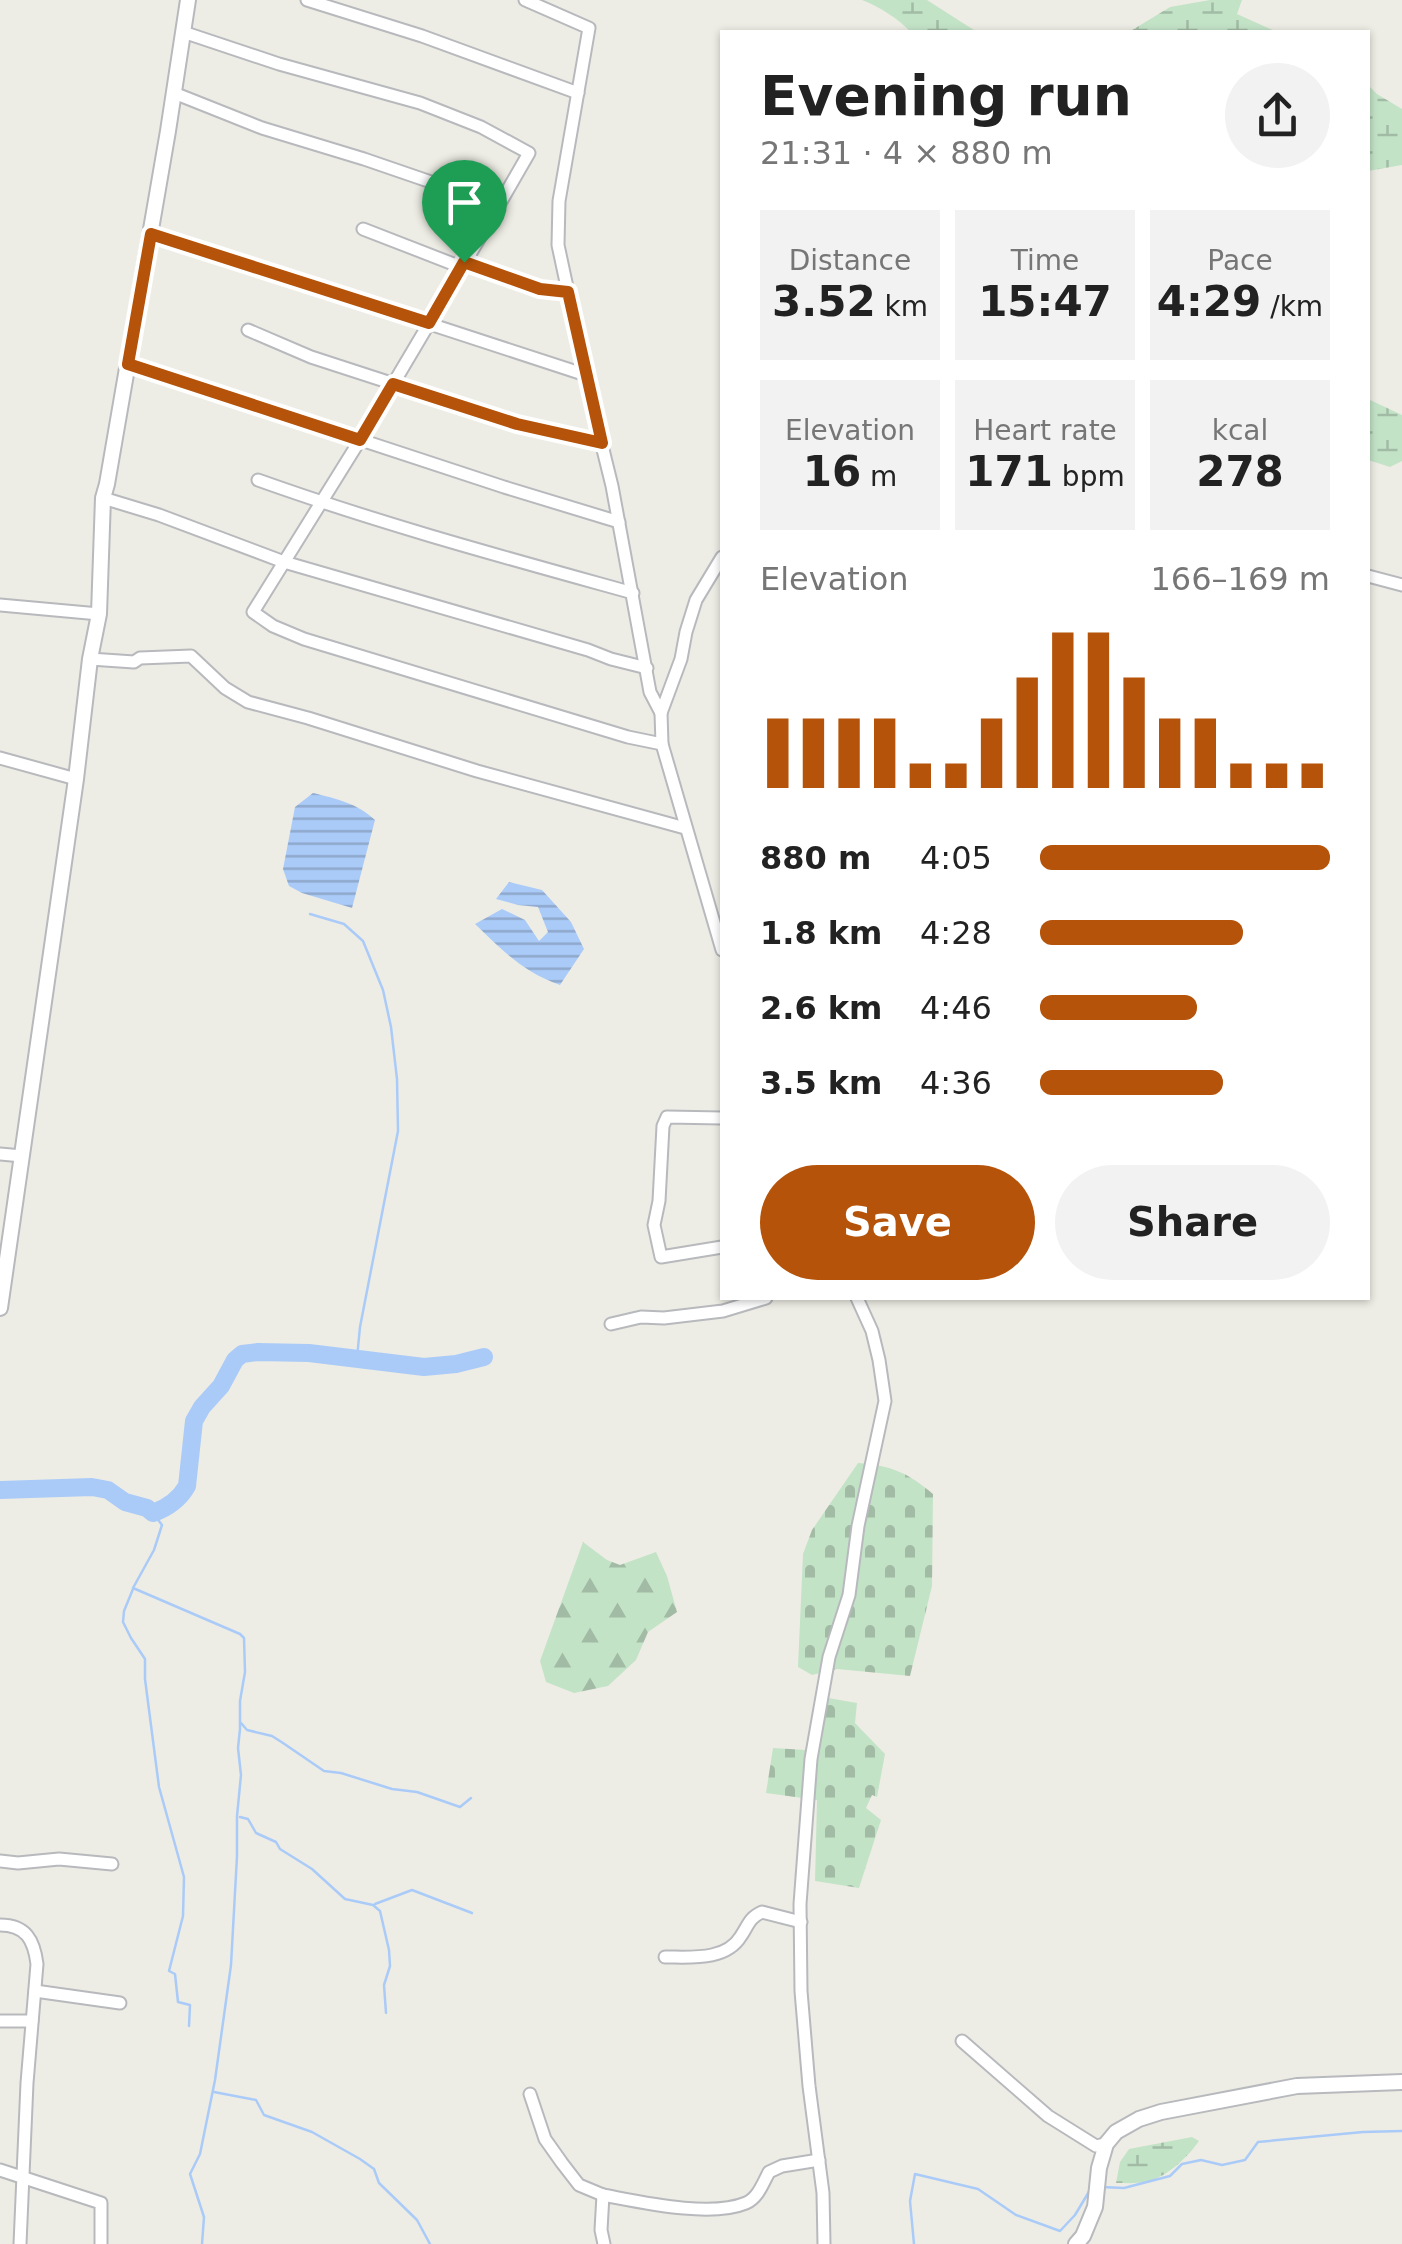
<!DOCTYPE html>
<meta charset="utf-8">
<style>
body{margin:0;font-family:"DejaVu Sans",sans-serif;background:#f2f2f2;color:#222;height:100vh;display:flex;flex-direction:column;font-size:38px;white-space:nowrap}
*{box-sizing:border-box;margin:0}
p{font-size:32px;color:#767676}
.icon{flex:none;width:55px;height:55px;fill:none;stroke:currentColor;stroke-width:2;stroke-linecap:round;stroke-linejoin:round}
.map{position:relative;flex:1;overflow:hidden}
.panel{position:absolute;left:720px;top:30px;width:650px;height:1270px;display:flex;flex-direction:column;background:#fff;border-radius:0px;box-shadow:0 2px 8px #0004}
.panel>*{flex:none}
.pin{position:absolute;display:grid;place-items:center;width:85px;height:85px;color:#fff;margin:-102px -42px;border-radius:50% 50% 50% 0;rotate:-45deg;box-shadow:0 0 10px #0007}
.pin .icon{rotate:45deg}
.round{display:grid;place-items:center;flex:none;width:105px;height:105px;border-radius:52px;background:#f2f2f2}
.summary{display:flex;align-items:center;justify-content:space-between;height:170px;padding:0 40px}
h1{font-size:55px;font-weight:600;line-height:75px}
.figures{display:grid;grid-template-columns:repeat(3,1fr);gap:15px;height:170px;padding:10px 40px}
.figures div{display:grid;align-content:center;border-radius:0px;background:#f2f2f2;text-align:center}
.figures b{font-size:42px;font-weight:600}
.figures small{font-size:28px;font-weight:400}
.figures p{font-size:28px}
.chart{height:280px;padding:20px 40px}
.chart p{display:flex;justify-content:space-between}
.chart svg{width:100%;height:180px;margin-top:10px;stroke:#b45309;stroke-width:6}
.button{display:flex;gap:20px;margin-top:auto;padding:20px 40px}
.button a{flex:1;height:115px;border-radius:60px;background:#b45309;color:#fff;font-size:40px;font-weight:600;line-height:115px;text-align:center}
.button a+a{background:#f2f2f2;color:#222}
ul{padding:0 40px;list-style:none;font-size:32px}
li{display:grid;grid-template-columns:160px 120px 1fr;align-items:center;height:75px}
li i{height:25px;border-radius:12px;background:#b45309}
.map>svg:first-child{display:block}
.forest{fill:url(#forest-firs)}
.wetland{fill:url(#wetland-marsh)}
.cemetery{fill:url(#cemetery-stones)}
.water{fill:url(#water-rules)}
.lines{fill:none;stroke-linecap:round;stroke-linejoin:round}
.stream{stroke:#aacbf8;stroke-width:2.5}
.river{stroke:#aacbf8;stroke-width:18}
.minor-casing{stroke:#b7b9bd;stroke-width:15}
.tertiary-casing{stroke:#b7b9bd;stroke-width:18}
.minor{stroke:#fff;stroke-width:11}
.tertiary{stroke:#fff;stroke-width:14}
.route-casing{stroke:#fff;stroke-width:20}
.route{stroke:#b45309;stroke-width:12}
</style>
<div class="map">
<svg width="1402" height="2244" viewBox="0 0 1402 2244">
<defs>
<pattern id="forest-firs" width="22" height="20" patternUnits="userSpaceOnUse" patternTransform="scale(2.5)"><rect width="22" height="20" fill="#c3e3c7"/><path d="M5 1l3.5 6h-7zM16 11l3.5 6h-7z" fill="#a2bba5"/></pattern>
<pattern id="wetland-marsh" width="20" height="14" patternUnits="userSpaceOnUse" patternTransform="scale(2.5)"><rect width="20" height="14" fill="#c3e3c7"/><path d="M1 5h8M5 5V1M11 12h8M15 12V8" fill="none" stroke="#a2bba5"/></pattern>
<pattern id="cemetery-stones" width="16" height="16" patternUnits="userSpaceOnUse" patternTransform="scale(2.5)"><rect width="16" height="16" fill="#c3e3c7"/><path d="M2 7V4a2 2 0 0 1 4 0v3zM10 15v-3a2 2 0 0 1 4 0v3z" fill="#a2bba5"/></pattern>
<pattern id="water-rules" width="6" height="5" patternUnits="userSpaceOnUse" patternTransform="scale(2.5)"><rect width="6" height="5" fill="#aacbf8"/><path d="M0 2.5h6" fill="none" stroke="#8ea8cc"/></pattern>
</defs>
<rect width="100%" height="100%" fill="#eeede5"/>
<path class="forest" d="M583 1542 607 1560 620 1565 656 1552 667 1576 677 1612 648 1632 636 1660 608 1686 574 1693 546 1682 540 1661Z"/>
<g class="wetland">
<path d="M862 0H927L977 32H911C897 18 880 7 862 0Z"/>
<path d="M1210 0H1242L1237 14 1277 32H1129L1170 7Z"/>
<path d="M1368 85 1377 94 1402 109V165L1368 171Z"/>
<path d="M1368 399 1402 415V461L1390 467 1368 460Z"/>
<path d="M1192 2137 1199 2141C1188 2157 1168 2176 1149 2181 1139 2184 1126 2183 1116 2183L1120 2162 1129 2149Z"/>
</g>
<g class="cemetery">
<path d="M858 1463C892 1466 907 1472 933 1494L932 1586 910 1676 837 1669 812 1675 798 1667 803 1554 812 1530Z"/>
<path d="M817 1696 857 1703 855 1723 885 1754 877 1797 872 1795 866 1808 881 1820 859 1888 815 1881 817 1800 766 1793 773 1748 806 1750Z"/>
</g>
<g class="water">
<path d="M313 793C337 799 357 803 375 820L352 908 302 893 289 886 283 869 295 807Z"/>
<path d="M509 882 542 890 571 922 584 949 560 985C523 972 503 951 475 924L502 909 525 920 539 941 548 932 538 907 518 905 496 899Z"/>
</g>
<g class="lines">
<g class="stream">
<path d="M310 914 344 924 363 941 383 990 391 1027 397 1079 398 1131 360 1327 357 1358"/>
<path d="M153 1513 162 1525 154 1550 133 1588 240 1634 244 1638 245 1672 240 1701V1729L238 1748 241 1775 237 1816V1856L231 1965 215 2080 200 2154 190 2174 204 2217 202 2244"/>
<path d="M133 1589 124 1611 123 1622 131 1638 145 1659V1679L159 1787 184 1877 183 1916 169 1971 175 1974 178 2002 190 2005 189 2026"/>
<path d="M241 1723 247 1730 272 1736 283 1743 324 1771 341 1773 392 1789 417 1792 460 1807 471 1798"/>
<path d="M240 1817 248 1819 256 1833 276 1842 280 1849 312 1869 345 1899 373 1905 380 1911 389 1950 390 1966 384 1985 386 2013"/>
<path d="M375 1904 412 1890 472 1913"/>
<path d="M214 2092 256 2100 264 2115 312 2132 360 2159 374 2169 379 2183 417 2220 430 2244"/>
<path d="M1101 2187 1124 2188 1170 2176 1182 2164 1201 2160 1222 2165 1245 2160 1258 2142 1363 2132 1402 2131"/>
<path d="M914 2244 910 2201 915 2174 978 2189 1016 2215 1060 2231 1075 2215 1090 2190"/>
</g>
<path class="river" d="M0 1490 92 1487 108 1490 125 1502 147 1508 153 1513C167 1508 179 1500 187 1486L194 1421 202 1407 221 1386 235 1360 242 1354 258 1352 309 1353 424 1367 456 1364 484 1357"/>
<g class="minor-casing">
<g id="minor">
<path d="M307 0 422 36 578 93"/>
<path d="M525 0 589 28 559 201 558 245 594 413 612 486 650 692 661 713"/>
<path d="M174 93 262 128 364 159 431 182 495 212 529 153 481 127 420 103 279 64 183 32"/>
<path d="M495 212 360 440 253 612 273 626 304 639 628 737 662 744"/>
<path d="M363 229 461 267"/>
<path d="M151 233 586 375"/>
<path d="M464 262 540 289 568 292"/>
<path d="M248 330 311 357 517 424 601 443"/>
<path d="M127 363 504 487 619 522"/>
<path d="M258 480C381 524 507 558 633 593"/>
<path d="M103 498 159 515 284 562 588 650 611 659 647 668"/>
<path d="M722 557 696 600 686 632 681 659 661 713 662 744 722 950"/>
<path d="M1368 576 1402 585"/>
<path d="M0 605 99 614"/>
<path d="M90 659 134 662 140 658 191 656 225 688 248 702 308 718 477 771 685 828"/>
<path d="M0 758 76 779"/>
<path d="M722 1118 667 1117 663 1126 659 1201 654 1225 661 1257 722 1247"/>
<path d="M0 1154 22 1156"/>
<path d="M611 1324 641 1317 664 1318 723 1311 766 1298"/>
<path d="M0 1861 18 1863 59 1859 112 1864"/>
<path d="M0 1925C26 1925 34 1940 37 1964L27 2083 20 2244"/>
<path d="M665 1957C691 1957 726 1961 741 1936 749 1924 749 1918 762 1912L801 1922"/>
<path d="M35 1991 120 2003"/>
<path d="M0 2021H32"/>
<path d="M962 2041 1048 2116 1096 2146 1106 2144"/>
<path d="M530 2094 545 2139 562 2163 579 2185 603 2195"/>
<path d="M0 2170 101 2203V2244"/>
<path d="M604 2244 601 2230 603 2195C641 2202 710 2218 746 2203 758 2198 763 2183 769 2172L782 2166 819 2160"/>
<path d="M824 2244 823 2193 809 2086 801 1991 800 1904 811 1759 829 1657 849 1595 858 1526 885 1401 879 1360 872 1331 857 1298"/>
</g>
</g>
<g class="tertiary-casing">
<g id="tertiary">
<path d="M0 1308 76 779 90 659 99 614 103 498 107 484 168 131 188 0"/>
<path d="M1076 2244 1083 2236 1095 2207 1099 2168 1106 2144 1116 2132 1139 2119 1161 2112 1297 2086 1402 2082"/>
</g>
</g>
<use href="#minor" class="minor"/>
<use href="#tertiary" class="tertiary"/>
</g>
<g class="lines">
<g class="route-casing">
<path id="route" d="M151 234 429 323 464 262 540 289 568 292 602 443 517 424 393 384 360 440 128 364Z"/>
</g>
<use href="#route" class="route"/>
</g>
</svg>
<div class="pin" style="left:464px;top:262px;background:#1e9e55"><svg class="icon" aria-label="arrive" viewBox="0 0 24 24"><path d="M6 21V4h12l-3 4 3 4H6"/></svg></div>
<section class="panel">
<div class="summary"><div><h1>Evening run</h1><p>21:31 · 4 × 880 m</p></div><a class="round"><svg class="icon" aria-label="share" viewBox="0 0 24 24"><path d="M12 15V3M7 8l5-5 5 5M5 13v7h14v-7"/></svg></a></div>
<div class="figures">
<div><p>Distance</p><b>3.52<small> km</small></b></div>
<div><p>Time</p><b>15:47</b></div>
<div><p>Pace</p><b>4:29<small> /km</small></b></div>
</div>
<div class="figures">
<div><p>Elevation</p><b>16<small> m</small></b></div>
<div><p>Heart rate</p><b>171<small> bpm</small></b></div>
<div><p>kcal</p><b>278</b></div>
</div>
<div class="chart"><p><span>Elevation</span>166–169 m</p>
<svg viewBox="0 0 160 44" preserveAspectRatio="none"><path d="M5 44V27M15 44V27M25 44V27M35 44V27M45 44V38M55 44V38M65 44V27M75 44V17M85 44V6M95 44V6M105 44V17M115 44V27M125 44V27M135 44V38M145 44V38M155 44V38"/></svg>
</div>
<ul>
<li><b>880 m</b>4:05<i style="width:100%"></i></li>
<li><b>1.8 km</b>4:28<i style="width:70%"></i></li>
<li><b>2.6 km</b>4:46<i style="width:54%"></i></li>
<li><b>3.5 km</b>4:36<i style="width:63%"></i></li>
</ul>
<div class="button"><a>Save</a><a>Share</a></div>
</section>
</div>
